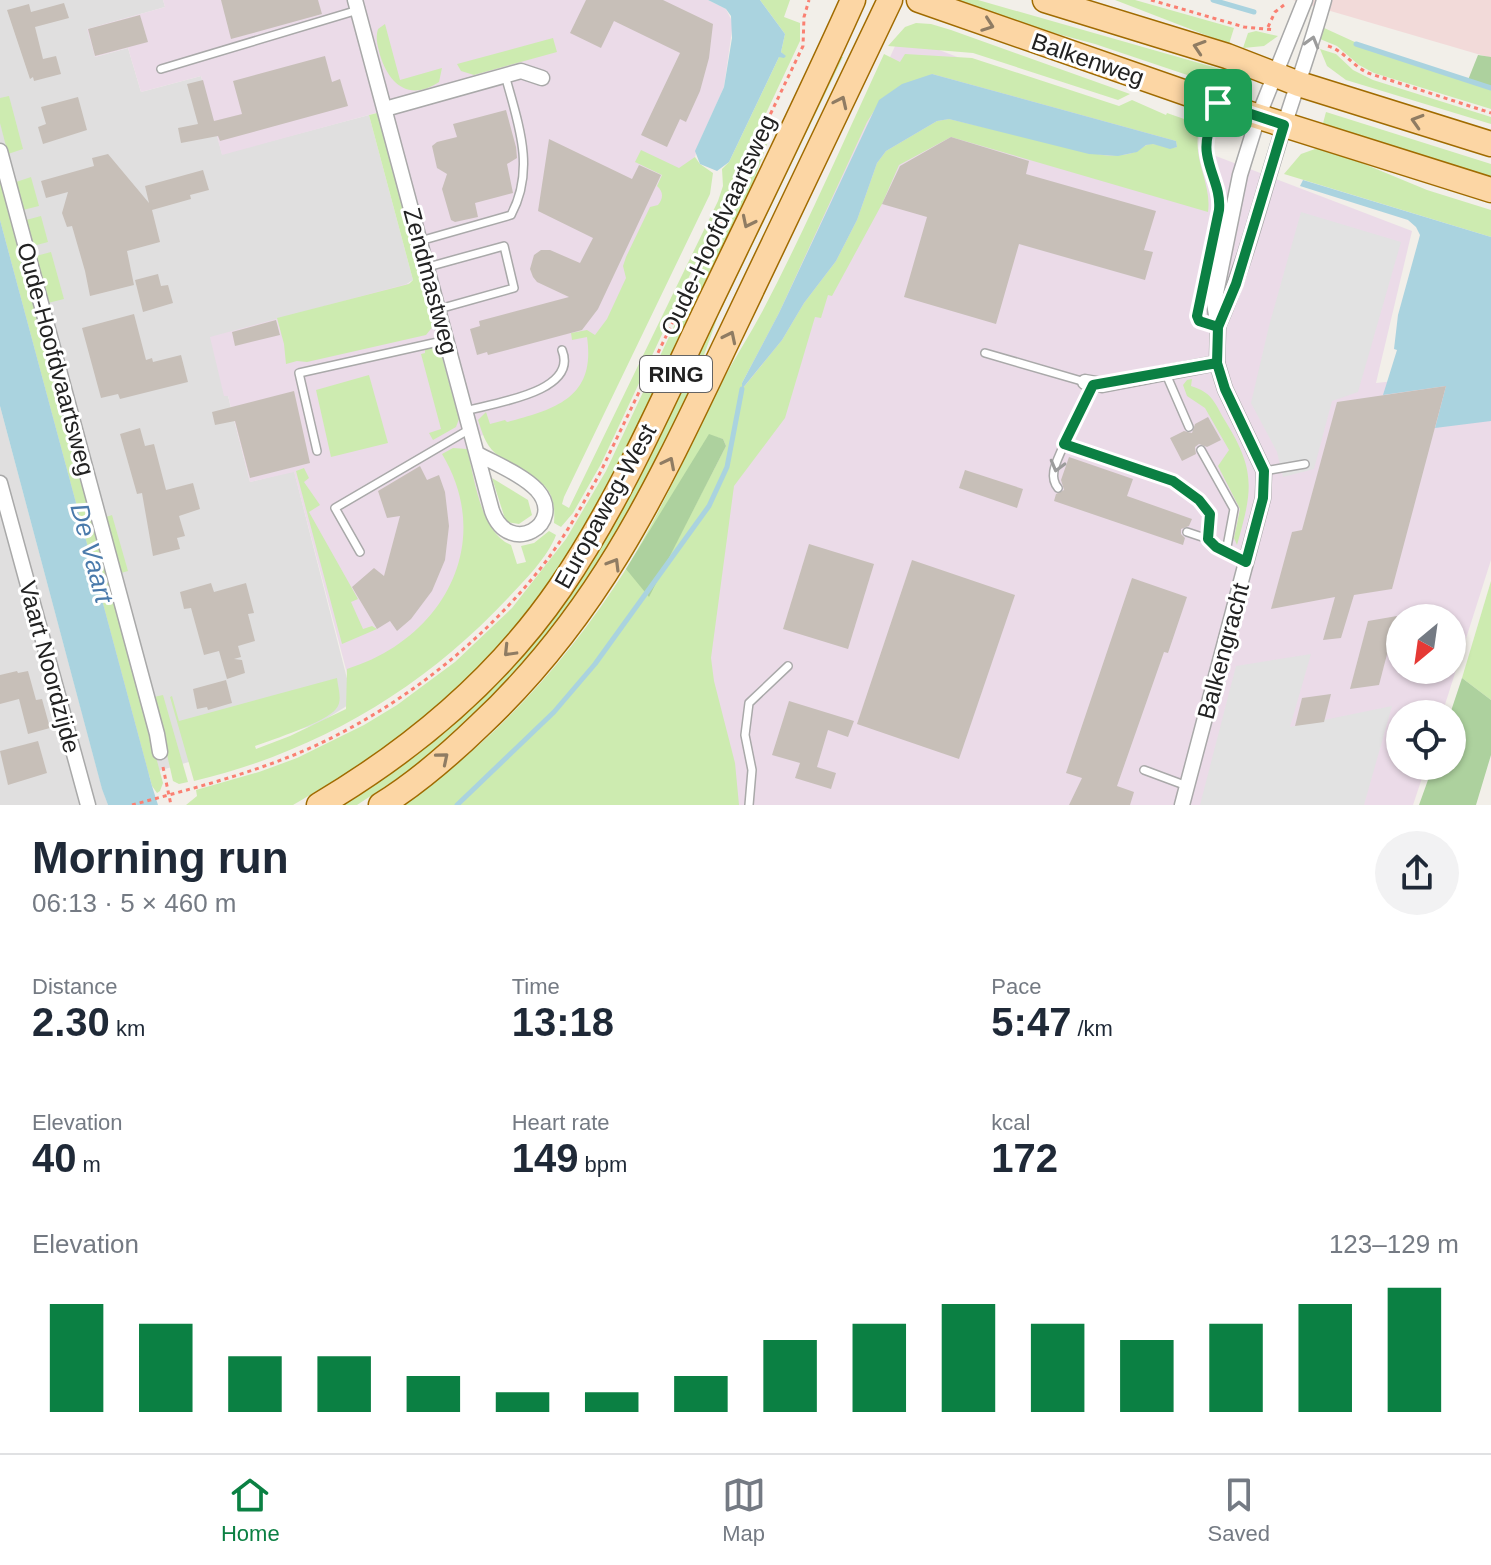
<!DOCTYPE html>
<meta charset="utf-8">
<style>
body{margin:0;font-family:Arial,sans-serif;background:#f2f2f3;color:#1f2937;height:100vh;display:flex;flex-direction:column;font-size:30px;white-space:nowrap}
*{box-sizing:border-box;margin:0}
p{font-size:26px;color:#747a83}
.icon{flex:none;width:44px;height:44px;fill:none;stroke:currentColor;stroke-width:2;stroke-linecap:round;stroke-linejoin:round}
.map{position:relative;height:805px;overflow:hidden}
.panel{display:flex;flex-direction:column;background:#fff;flex:1}
.panel>*{flex:none}
.needle{width:52px;rotate:209deg}
.tools{position:absolute;left:1386px;top:604px;display:grid;gap:16px}
.tools a{display:grid;place-items:center;width:80px;height:80px;border-radius:50%;background:#fff;box-shadow:0 2px 6px #0004;font-size:40px}
.pin{position:absolute;display:grid;place-items:center;width:68px;height:68px;color:#fff;margin:-34px;border-radius:16px;box-shadow:0 4px 12px #0006}
.round{display:grid;place-items:center;flex:none;width:84px;height:84px;border-radius:42px;background:#f2f2f3}
.overview{display:flex;align-items:center;justify-content:space-between;height:136px;padding:0 32px}
h1{font-size:44px;font-weight:700;line-height:60px}
.metrics{display:grid;grid-template-columns:repeat(3,1fr);gap:12px;height:136px;padding:8px 32px}
.metrics div{display:grid;align-content:center}
.metrics b{font-size:40px;font-weight:700}
.metrics small{font-size:22px;font-weight:400}
.metrics p{font-size:22px}
.chart{height:224px;padding:16px 32px}
.chart p{display:flex;justify-content:space-between}
.chart svg{width:100%;height:144px;margin-top:8px;stroke:#0b8043;stroke-width:6}
.tabs{display:flex;justify-content:space-around;align-items:center;height:112px;border-top:2px solid #e0e1e3;background:#fff;font-size:22px;color:#747a83}
.tabs a{display:grid;justify-items:center;gap:4px}
.tabs .selected{color:#0b8043}
.map>svg:first-child{display:block}
.residential{fill:#e0dfdf}
.commercial{fill:#f2dad9}
.industrial{fill:#ebdbe8;fill-rule:evenodd}
.grass{fill:#cdebb0;fill-rule:evenodd}
.forest{fill:#add19e}
.parking{fill:#e2e2e2}
.water{fill:#aad3df}
.lines{fill:none;stroke-linecap:round;stroke-linejoin:round}
.stream{stroke:#aad3df;stroke-width:5}
.building{fill:#c7bfb8}
.lane-casing{stroke:#a9a9a9;stroke-width:10}
.street-casing{stroke:#a9a9a9;stroke-width:17}
.primary-casing{stroke:#a06b00;stroke-width:27}
.path{stroke:#fa8072;stroke-width:3;stroke-dasharray:4 4;stroke-linecap:butt}
.lane{stroke:#fff;stroke-width:7}
.street{stroke:#fff;stroke-width:14}
.primary{stroke:#fcd6a4;stroke-width:24}
.oneway{stroke:#8f7c63}
.oneway2{stroke:#9c9c9c}
.route-casing{stroke:#fff;stroke-width:16}
.route{stroke:#0b8043;stroke-width:10}
.labels{text-anchor:middle;dominant-baseline:central;stroke-width:6;stroke-linejoin:round;paint-order:stroke}
.shield{fill:#fff;stroke:#646464;stroke-width:2}
.shield-label{font-size:22px;font-weight:bold;fill:#222}
.street-label{font-size:24px;fill:#222;stroke:#fff}
.water-label{font-size:26px;font-style:italic;fill:#4a7aab;stroke:#fff}
</style>
<div class="map">
<svg width="1491" height="805" viewBox="0 0 1491 805">
<rect width="100%" height="100%" fill="#f2efe9"/>
<g class="residential">
<path d="M0 0H163L165 7 88 29 95 57 128 48 141 92 201 76 222 154 369 115 413 280 225 396H228L250 482 294 471 353 702 318 724 148 774 0 220Z"/>
<path d="M0 406 102 788 108 805H0Z"/>
</g>
<path class="commercial" d="M1293 0H1491V58Z"/>
<g class="industrial">
<path d="M163 0H708L726 9 733 23 724 87 698 145 695 157 585 389 567 409 467 440 497 548 498 566 352 692 294 472 250 482 228 396H224L210 337 421 280 376 113 222 155 201 76 141 92 128 48 95 57 87 29 165 7Z"/>
<path d="M900 35 1412 231 1376 383 1471 373 1491 395V560L1442 714H1400V766H1426L1413 805H717L709 719V459ZM1400 618H1452V670H1400Z"/>
</g>
<g class="grass">
<path d="M760 0H790L784 17 800 23V41L601 464 573 513 561 527 554 523C558 473 524 480 495 453 485 444 482 432 478 420L486 412 490 424 505 420 507 422C555 409 596 398 587 337L572 340 571 333 587 330 595 335 607 319 626 278 623 266 626 257 650 207 658 205C663 199 664 192 657 186L662 175 635 162 641 150 679 168 695 157 700 164 713 173 710 194 564 497 562 504 569 508 718 201 723 186 722 169 729 162 779 57 785 56 781 52 785 34Z"/>
<path d="M954 0H978L1220 69 1214 84 1095 44 1009 21Z"/>
<path d="M1115 0H1135L1234 28 1229 44Z"/>
<path d="M916 23 931 24 951 30 1130 94 1118 100 973 53 888 46 905 27Z"/>
<path d="M385 24 400 80 442 68 439 82C409 102 389 84 380 55 378 46 375 39 378 29Z"/>
<path d="M1322 27 1357 43 1491 87V109L1374 73 1359 65 1337 46 1320 39Z"/>
<path d="M1256 31 1278 36 1264 46 1243 48 1248 33Z"/>
<path d="M553 38 557 52 474 75 461 71 457 64Z"/>
<path d="M1320 49 1336 54 1353 70 1373 80 1491 117V124L1346 80 1327 66Z"/>
<path d="M884 54 900 62 905 54 972 58 1119 106 1132 100 1166 115 1167 113 1187 120 1185 125 1199 130C1192 160 1212 183 1208 212L951 137 899 165 882 204 832 296 828 295 821 318 815 317 785 418 734 486 711 658 714 681 735 763 739 805H401C492 745 568 661 626 569 663 509 691 443 723 380 735 357 750 335 762 312 806 228 844 140 884 54ZM932 74 1176 141 1177 147C1167 150 1161 144 1152 144 1144 144 1141 150 1135 152 1124 156 1113 156 1102 155L949 119 937 121 886 151 877 163 857 220 836 261 804 303 782 340 743 388 742 383 779 313 867 122 879 103ZM709 435 723 439 726 446 648 597Z"/>
<path d="M838 55 843 57 718 316 689 397 651 476 591 580 514 677 425 760 357 805H340L517 656Z"/>
<path d="M9 96 23 149 8 154 0 123V98Z"/>
<path d="M1326 112 1491 164V180L1322 127Z"/>
<path d="M377 113 434 325 426 335 307 362 297 361 286 364 284 344 277 318 409 284 413 280 369 115Z"/>
<path d="M761 141 767 144 744 208 624 458 584 533 539 600 490 658 420 724 366 762 293 805H186L197 796 196 790 259 772 297 758 364 725 397 705 455 662 512 608 566 539 606 471Z"/>
<path d="M1315 149H1328L1427 190 1491 210V237L1284 174 1301 154Z"/>
<path d="M31 177 39 206 23 210 16 182Z"/>
<path d="M0 178 163 783 160 791 157 793 152 786 0 220Z"/>
<path d="M41 216 48 242 33 246 26 220Z"/>
<path d="M51 252 64 299 48 303 36 256Z"/>
<path d="M439 346 459 419 456 427 433 440 429 433 441 429 421 354 425 353V349Z"/>
<path d="M369 375 388 443 331 457 316 390Z"/>
<path d="M1192 379 1191 386C1211 392 1214 401 1224 419 1256 470 1253 489 1237 545L1234 538 1240 509 1218 466 1229 450 1205 408 1187 396 1183 385 1187 380Z"/>
<path d="M453 448 467 449C475 479 480 532 511 545L517 564 526 562 521 546 534 543 549 531 556 535C548 557 524 581 508 598 422 690 316 752 194 781L170 697 172 696 179 721 337 678C338 688 343 701 336 709 326 722 272 740 255 746L256 749 290 736 346 709 347 669C442 640 496 544 442 454Z"/>
<path d="M304 468 309 478 304 482 320 505 309 512 358 599 351 602 363 629 372 626 377 629 342 644 296 471Z"/>
<path d="M492 478 528 500 532 515 519 524 506 522Z"/>
<path d="M112 515 128 571 121 573 106 517Z"/>
<path d="M1491 581V700L1462 678Z"/>
<path d="M163 695 188 782 179 784 173 781 154 697Z"/>
</g>
<g class="forest">
<path d="M1478 55 1491 57V87L1468 80Z"/>
<path d="M709 434 723 439 726 446 649 597 626 569Z"/>
<path d="M1462 678 1491 700V755L1476 805H1419L1433 766H1452L1450 714Z"/>
</g>
<g class="parking">
<path d="M1301 212 1401 242 1358 392 1332 401 1314 469 1283 477 1277 452 1251 403 1269 326Z"/>
<path d="M1311 654 1290 727 1392 706 1364 805H1200L1236 666Z"/>
</g>
<g class="water">
<path d="M708 0H760L785 34 781 52 786 56 784 58 779 57 729 162 717 171 700 164 695 151 724 87 732 38 731 16 726 9Z"/>
<path d="M932 74 1176 141 1177 147 1170 149 1153 144 1146 145 1137 152 1118 156 1089 154 949 119 937 121 886 151 877 163 857 220 836 261 804 303 782 340 742 389V383L779 313 879 100 902 84Z"/>
<path d="M1303 180 1491 237V421L1435 428 1446 386 1383 395 1397 350 1394 349 1398 315 1420 235 1416 227 1408 220 1300 186Z"/>
<path d="M0 220 152 786 158 805H108L102 789 0 406Z"/>
</g>
<g class="lines">
<g class="stream">
<path d="M1213 0 1254 12"/>
<path d="M1356 44 1491 88"/>
<path d="M457 805 554 712 595 664 709 506 727 467 742 389"/>
</g>
</g>
<g class="building">
<path d="M221 0H318L322 14 231 39Z"/>
<path d="M586 0H663L713 24 709 58 700 91 686 122 680 119 667 147 641 135 680 53 614 21 601 48 570 33Z"/>
<path d="M64 3 69 18 35 27 43 59 56 56 61 74 34 81 33 77 30 79 7 10 29 4 31 12Z"/>
<path d="M140 15 148 42 95 56 88 29Z"/>
<path d="M325 56 332 82 340 79 348 106 220 141 218 136 181 143 178 128 198 124 187 84 203 80 214 121 242 114 233 81Z"/>
<path d="M78 97 87 130 43 144 38 127 46 124 41 107Z"/>
<path d="M506 110 516 147 517 158 507 164 513 193 475 203 478 217 455 222 451 220 442 189 447 174 437 168 432 146 437 142 457 137 453 124Z"/>
<path d="M951 137 1029 161 1026 174 1156 211 1144 250 1153 252 1145 280 1019 244 996 324 904 297 927 217 882 204 900 166Z"/>
<path d="M549 139 632 179 639 165 661 175 598 309 582 330 488 355 487 352 477 355 470 329 480 326 479 321 569 297 537 282 533 277 530 269 534 255 541 250H550L580 263 593 238 538 211Z"/>
<path d="M108 154 149 203 145 186 203 170 209 190 190 195 191 199 152 210 160 242 127 251 134 285 90 296 85 271 72 226 67 227 62 213 68 192 46 198 41 181 94 166 92 158Z"/>
<path d="M158 274 161 286 168 285 173 303 143 312 135 280Z"/>
<path d="M134 314 146 360 152 358 153 362 181 355 188 382 120 399 118 394 101 398 82 328Z"/>
<path d="M276 320 280 335 235 346 232 332Z"/>
<path d="M1446 386 1392 589 1354 595 1341 638 1323 640 1335 597 1271 609 1292 532 1302 530 1337 402Z"/>
<path d="M294 391 310 463 250 478 235 421 215 425 212 412Z"/>
<path d="M1208 417 1221 440 1207 447 1199 444 1195 447 1196 454 1182 461 1170 438 1184 431 1192 433 1195 424Z"/>
<path d="M140 428 145 446 154 444 166 490 193 483 200 509 179 516 185 536 177 538 180 549 153 556 142 493 137 494 120 434Z"/>
<path d="M1069 457 1133 479 1127 496 1192 519 1189 526 1181 529V534L1185 538 1183 545 1054 501 1056 494 1064 490 1061 480Z"/>
<path d="M420 466 427 480 439 475 445 492 449 526 445 560 432 591 411 619 397 631 390 621 377 629 352 587 374 568 384 576 400 516 387 518 378 491Z"/>
<path d="M965 470 1023 489 1017 508 959 488Z"/>
<path d="M809 544 874 564 848 649 783 629Z"/>
<path d="M912 560 1015 595 959 759 857 724Z"/>
<path d="M1132 578 1187 597 1168 653 1164 652 1117 786 1134 792 1130 805H1069L1082 778 1066 773Z"/>
<path d="M211 583 214 592 246 583 254 613 248 614 255 641 238 646 241 657 234 659 242 660 245 673 227 679 219 651 204 655 191 608 184 609 180 592Z"/>
<path d="M1397 616 1379 685 1350 689 1368 621Z"/>
<path d="M17 671 18 673 28 671 36 700 42 699 50 728 28 734 19 699 0 704V675Z"/>
<path d="M226 680 232 703 208 710 207 707 197 709 193 689Z"/>
<path d="M1331 694 1324 722 1295 726 1302 698Z"/>
<path d="M789 701 854 721 848 737 828 730 817 767 836 773 831 789 795 778 800 763 772 755Z"/>
<path d="M38 741 47 773 8 785 0 751Z"/>
</g>
<g class="lines">
<g class="lane-casing">
<g id="lane">
<path d="M161 69 358 10"/>
<path d="M420 241 511 215C536 169 518 123 505 75"/>
<path d="M428 267 504 246 514 288 439 309"/>
<path d="M985 353 1085 382"/>
<path d="M1166 374 1189 427"/>
<path d="M1093 385 1064 444 1173 481 1184 487 1210 514 1208 539 1226 552"/>
<path d="M465 411C494 403 579 392 562 350"/>
<path d="M1201 450 1234 509 1226 552 1246 562"/>
<path d="M317 451 299 373 447 340"/>
<path d="M1264 471 1305 464"/>
<path d="M1058 488C1047 475 1059 458 1064 444"/>
<path d="M1187 532 1208 539"/>
<path d="M360 552 335 508 470 429"/>
<path d="M1144 770 1187 786"/>
<path d="M749 805 752 770 745 735 749 703 788 666"/>
</g>
</g>
<g class="street-casing">
<g id="street">
<path d="M355 0 492 511C509 558 567 524 537 490 523 475 496 464 478 454"/>
<path d="M385 109 521 71 542 78"/>
<path d="M0 151 157 734 160 752"/>
<path d="M1218 326C1243 270 1258 210 1276 152 1291 101 1310 51 1324 0"/>
<path d="M1085 382 1102 385 1217 363"/>
<path d="M0 483 88 805"/>
<path d="M1182 805 1263 498 1264 471 1225 389 1217 363 1218 327 1214 303 1240 175 1258 117 1305 0"/>
</g>
</g>
<g class="primary-casing">
<g id="primary">
<path d="M919 0 1212 102 1491 190"/>
<path d="M1045 0 1227 56 1299 84 1491 144"/>
<path d="M319 805C412 750 498 678 560 588 620 500 662 402 708 306 757 204 807 103 853 0"/>
<path d="M381 805C417 783 450 754 480 725 604 609 661 479 733 329 786 220 837 109 890 0"/>
</g>
</g>
<g class="path">
<path d="M1151 0 1244 27 1275 30"/>
<path d="M1268 27 1275 12 1284 5"/>
<path d="M1328 46C1344 51 1353 66 1368 73L1491 113"/>
<path d="M1211 125 1206 151 1219 191"/>
<path d="M163 767 171 805"/>
<path d="M132 805C201 786 275 768 339 734 416 694 486 637 540 569 564 539 583 504 601 471L750 162 758 140 803 46 804 17 809 0"/>
</g>
<use href="#lane" class="lane"/>
<use href="#street" class="street"/>
<use href="#primary" class="primary"/>
</g>
<defs><path id="oneway-chevron" d="M-2-3.5L2.5 0L-2 3.5" fill="none" stroke-width="1.6" stroke-linecap="round" stroke-linejoin="round" transform="scale(2)"/></defs>
<g class="oneway">
<use href="#oneway-chevron" transform="translate(988 25) rotate(20)"/>
<use href="#oneway-chevron" transform="translate(1199 47) rotate(-162)"/>
<use href="#oneway-chevron" transform="translate(841 102) rotate(-65)"/>
<use href="#oneway-chevron" transform="translate(1417 121) rotate(-163)"/>
<use href="#oneway-chevron" transform="translate(748 222) rotate(116)"/>
<use href="#oneway-chevron" transform="translate(730 337) rotate(-64)"/>
<use href="#oneway-chevron" transform="translate(669 463) rotate(-63)"/>
<use href="#oneway-chevron" transform="translate(614 564) rotate(-59)"/>
<use href="#oneway-chevron" transform="translate(509 651) rotate(134)"/>
<use href="#oneway-chevron" transform="translate(443 758) rotate(-40)"/>
</g>
<g class="oneway2">
<use href="#oneway-chevron" transform="translate(1312 42) rotate(-74)"/>
<use href="#oneway-chevron" transform="translate(1057 466) rotate(105)"/>
</g>
<g class="lines">
<g class="route-casing">
<path id="route" d="M1218 103C1213 119 1204 137 1207 154 1210 174 1221 189 1219 210L1197 316 1199 321 1218 327 1217 363 1093 385 1064 444 1173 481 1199 500 1210 514 1208 539 1216 547 1246 562 1263 498 1264 471 1225 389 1217 363 1218 327 1236 284 1284 125 1218 103"/>
</g>
<use href="#route" class="route"/>
</g>
<g class="labels">
<rect class="shield" x="640" y="356" width="72" height="36" rx="6"/>
<g class="shield-label">
<text x="676" y="374">RING</text>
</g>
<g class="street-label">
<text transform="translate(1088 59) rotate(19)">Balkenweg</text>
<text transform="translate(718 225) rotate(-65)">Oude-Hoofdvaartsweg</text>
<text transform="translate(431 281) rotate(75)">Zendmastweg</text>
<text transform="translate(56 359) rotate(75)">Oude-Hoofdvaartsweg</text>
<text transform="translate(605 506) rotate(-61)">Europaweg-West</text>
<text transform="translate(1223 651) rotate(-75)">Balkengracht</text>
<text transform="translate(50 667) rotate(75)">Vaart Noordzijde</text>
</g>
<g class="water-label">
<text transform="translate(92 553) rotate(75)">De Vaart</text>
</g>
</g>
</svg>
<div class="tools">
<a><svg class="needle" viewBox="-14 -14 28 28"><path d="M0-13l5 13h-10z" fill="#e53935"/><path d="M0 13l5-13h-10z" fill="#747a83"/></svg></a>
<a><svg class="icon" aria-label="locate" viewBox="0 0 24 24"><circle cx="12" cy="12" r="6"/><path d="M12 2v4M12 18v4M2 12h4M18 12h4"/></svg></a>
</div>
<div class="pin" style="left:1218px;top:103px;background:#1e9e55"><svg class="icon" aria-label="arrive" viewBox="0 0 24 24"><path d="M6 21V4h12l-3 4 3 4H6"/></svg></div>
</div>
<section class="panel">
<div class="overview"><div><h1>Morning run</h1><p>06:13 · 5 × 460 m</p></div><a class="round"><svg class="icon" aria-label="share" viewBox="0 0 24 24"><path d="M12 15V3M7 8l5-5 5 5M5 13v7h14v-7"/></svg></a></div>
<div class="metrics">
<div><p>Distance</p><b>2.30<small> km</small></b></div>
<div><p>Time</p><b>13:18</b></div>
<div><p>Pace</p><b>5:47<small> /km</small></b></div>
</div>
<div class="metrics">
<div><p>Elevation</p><b>40<small> m</small></b></div>
<div><p>Heart rate</p><b>149<small> bpm</small></b></div>
<div><p>kcal</p><b>172</b></div>
</div>
<div class="chart"><p><span>Elevation</span>123–129 m</p>
<svg viewBox="0 0 160 44" preserveAspectRatio="none"><path d="M5 44V11M15 44V17M25 44V27M35 44V27M45 44V33M55 44V38M65 44V38M75 44V33M85 44V22M95 44V17M105 44V11M115 44V17M125 44V22M135 44V17M145 44V11M155 44V6"/></svg>
</div>
</section>
<nav class="tabs">
<a class="selected"><svg class="icon" aria-label="home" viewBox="0 0 24 24"><path d="M3 11l9-7 9 7M6 9v11h12V9"/></svg>Home</a>
<a><svg class="icon" aria-label="map" viewBox="0 0 24 24"><path d="M3 6l6-2 6 2 6-2v14l-6 2-6-2-6 2zM9 4v14M15 6v14"/></svg>Map</a>
<a><svg class="icon" aria-label="saved" viewBox="0 0 24 24"><path d="M7 4h10v16l-5-4-5 4z"/></svg>Saved</a>
</nav>
